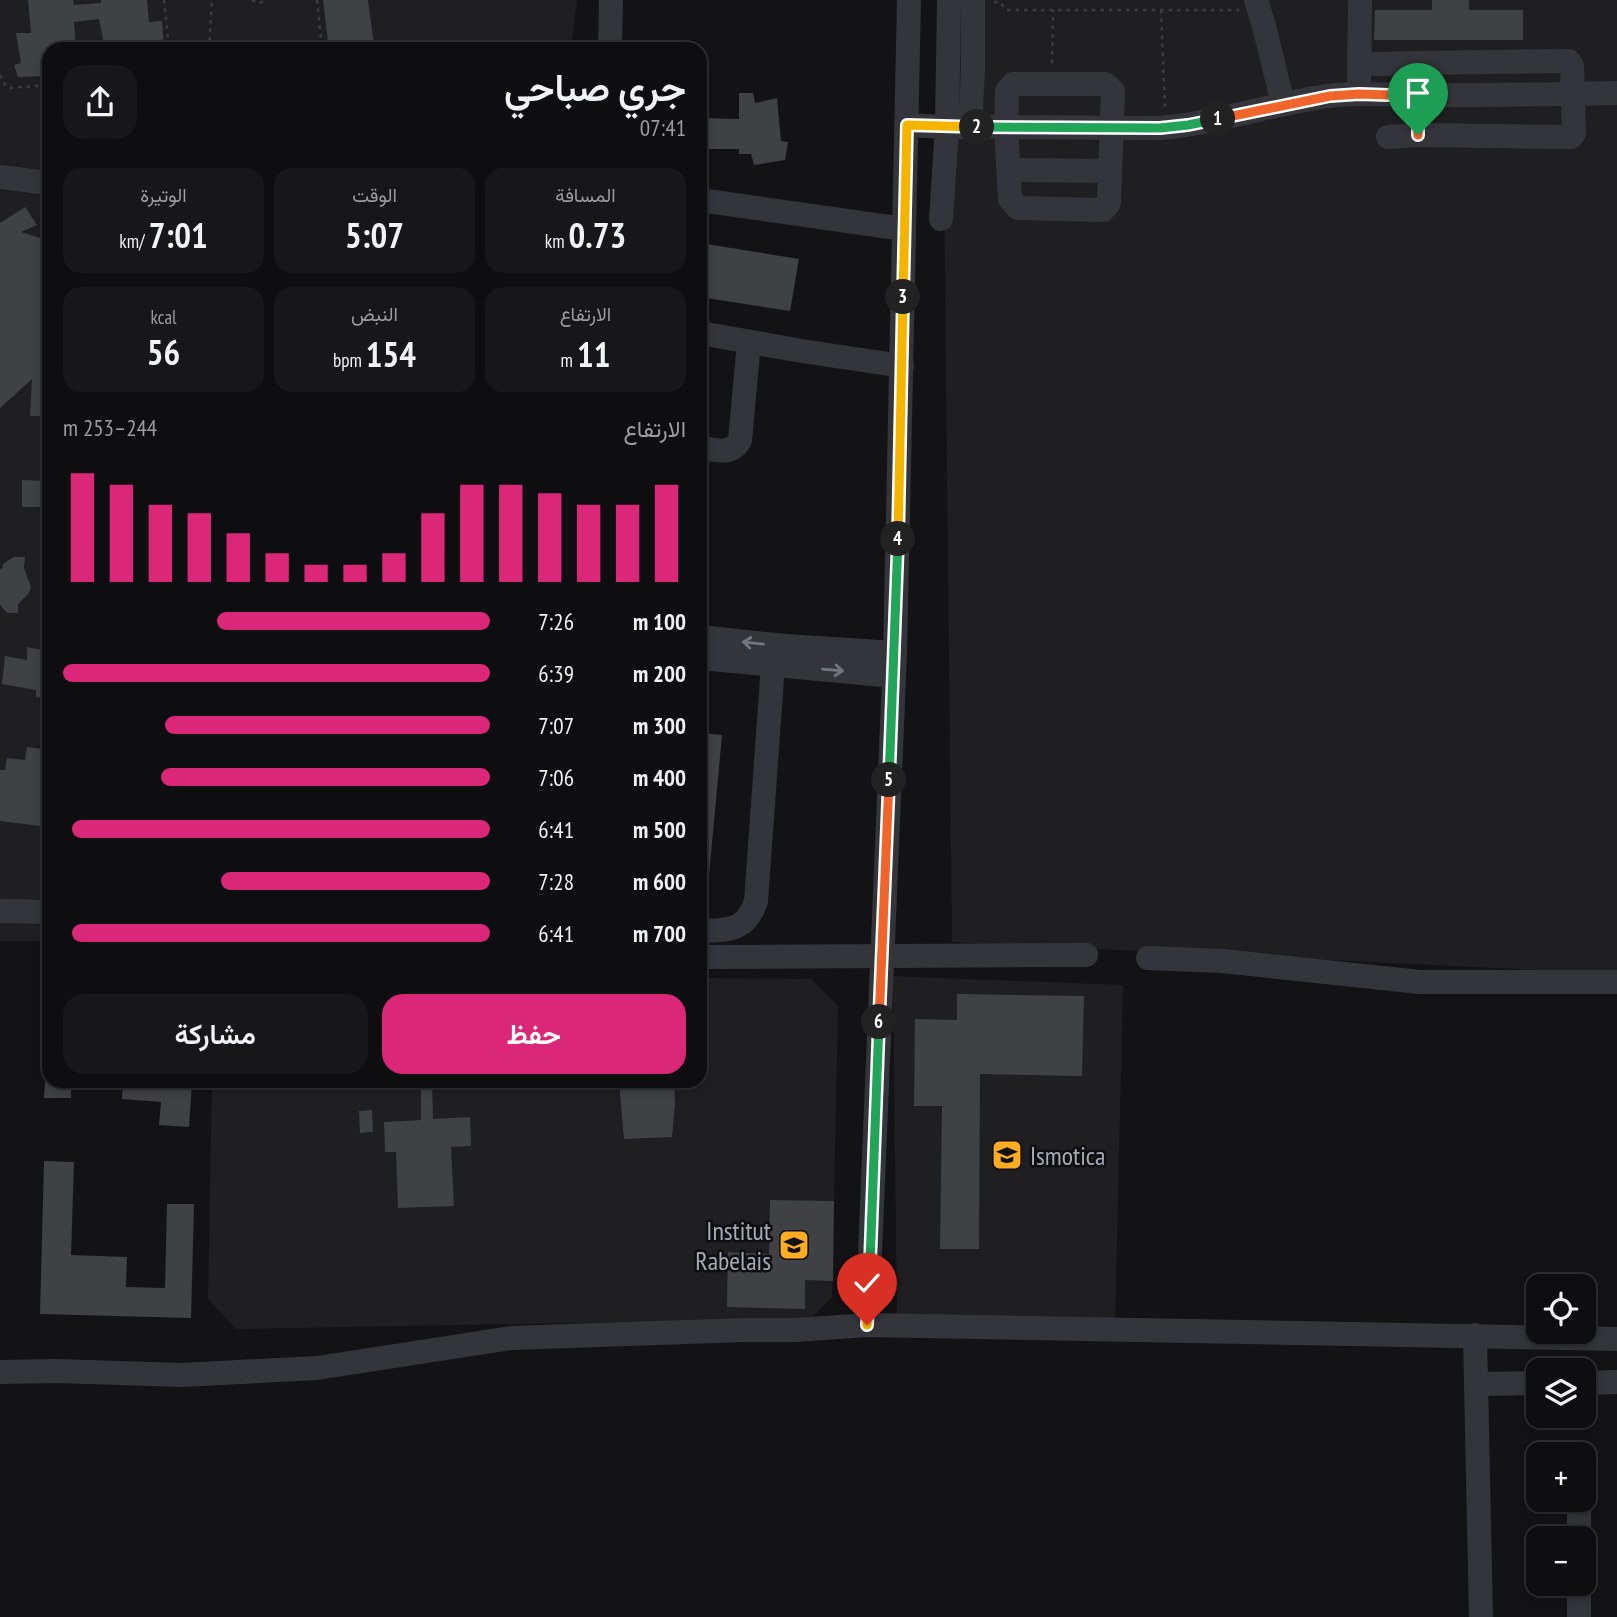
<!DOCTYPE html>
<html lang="ar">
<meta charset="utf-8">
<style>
body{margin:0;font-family:"PT Sans Narrow",Vazirmatn,sans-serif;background:#171719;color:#f1f3f6;direction:rtl;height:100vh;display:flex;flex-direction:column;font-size:26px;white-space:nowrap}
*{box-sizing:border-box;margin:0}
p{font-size:23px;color:#9b9c9f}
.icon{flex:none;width:38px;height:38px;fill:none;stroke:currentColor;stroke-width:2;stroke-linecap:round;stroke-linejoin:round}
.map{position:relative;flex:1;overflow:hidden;direction:ltr}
.sheet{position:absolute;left:42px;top:42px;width:665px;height:1046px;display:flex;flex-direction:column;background:#0e0e10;border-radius:21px;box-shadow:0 4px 10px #0003,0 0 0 2px #2e2e30;direction:rtl}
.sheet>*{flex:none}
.controls{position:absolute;left:1526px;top:1274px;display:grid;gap:14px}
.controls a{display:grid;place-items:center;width:70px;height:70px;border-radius:14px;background:#0e0e10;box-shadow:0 4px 10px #0003,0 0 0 2px #2e2e30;font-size:35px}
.pin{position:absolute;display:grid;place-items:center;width:60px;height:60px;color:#fff;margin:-72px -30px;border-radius:50% 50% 50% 0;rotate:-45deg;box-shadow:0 0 7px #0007}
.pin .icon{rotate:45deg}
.km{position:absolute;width:35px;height:35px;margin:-18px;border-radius:50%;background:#222;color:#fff;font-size:19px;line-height:35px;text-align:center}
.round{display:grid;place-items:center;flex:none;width:74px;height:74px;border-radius:21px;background:#171719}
.head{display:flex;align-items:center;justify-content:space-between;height:119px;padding:0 21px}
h1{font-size:38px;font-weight:600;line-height:52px}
.figures{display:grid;grid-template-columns:repeat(3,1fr);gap:10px;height:119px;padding:7px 21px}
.figures div{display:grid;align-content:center;border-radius:18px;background:#171719;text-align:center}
.figures b{font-size:35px;font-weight:600}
.figures small{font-size:19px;font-weight:400}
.figures p{font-size:19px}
.chart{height:196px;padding:14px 21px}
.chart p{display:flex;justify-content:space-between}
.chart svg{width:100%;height:126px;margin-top:7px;stroke:#db2777;stroke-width:6}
.primary-button{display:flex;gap:14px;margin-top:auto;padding:14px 21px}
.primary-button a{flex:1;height:80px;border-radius:21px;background:#db2777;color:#fff;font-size:28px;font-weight:600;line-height:80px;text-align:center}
.primary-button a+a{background:#171719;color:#f1f3f6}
ul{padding:0 21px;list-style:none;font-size:23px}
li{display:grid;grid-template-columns:112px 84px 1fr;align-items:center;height:52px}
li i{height:18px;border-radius:9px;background:#db2777}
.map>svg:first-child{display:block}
.built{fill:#1f1f22}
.building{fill:#3f4145}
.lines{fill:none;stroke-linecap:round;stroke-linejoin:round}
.path{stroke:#3a3d42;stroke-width:2.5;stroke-dasharray:3.5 5;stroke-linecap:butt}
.minor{stroke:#34353b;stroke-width:24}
.oneway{stroke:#72767f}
.split-1-casing{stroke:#fff;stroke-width:14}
.split-2-casing{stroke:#fff;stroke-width:14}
.split-3-casing{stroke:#fff;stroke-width:14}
.split-4-casing{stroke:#fff;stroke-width:14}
.split-5-casing{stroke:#fff;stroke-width:14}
.split-6-casing{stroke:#fff;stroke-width:14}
.split-7-casing{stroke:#fff;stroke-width:14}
.split-8-casing{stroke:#fff;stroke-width:14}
.split-1{stroke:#f0652b;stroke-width:9}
.split-2{stroke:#22a559;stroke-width:9}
.split-3{stroke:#f5b400;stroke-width:9}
.split-4{stroke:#f5b400;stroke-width:9}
.split-5{stroke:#22a559;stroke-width:9}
.split-6{stroke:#f0652b;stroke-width:9}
.split-7{stroke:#22a559;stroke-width:9}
.split-8{stroke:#f5b400;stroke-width:9}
.labels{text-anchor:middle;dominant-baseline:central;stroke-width:5;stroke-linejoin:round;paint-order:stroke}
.poi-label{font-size:26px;fill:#a4abb7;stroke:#0e0e10;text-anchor:start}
</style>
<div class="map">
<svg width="1617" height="1617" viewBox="0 0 1617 1617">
<rect width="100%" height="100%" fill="#131315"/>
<g class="built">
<path d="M0 0H577L571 49H49V941H0Z"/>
<path d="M942 0H1617V974L952 942Z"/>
<path d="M893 976 1123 985 1115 1325 897 1326Z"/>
<path d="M700 978 811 979 838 1006 832 1297 808 1322 683 1321 236 1329 208 1299 212 1082H700Z"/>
</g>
<g class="building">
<path d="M28 0H73L74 5 101 3V0H147L149 22 162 21 164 49H105L99 19 74 22 76 49H49V76L18 77 14 65 21 63 16 33H31Z"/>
<path d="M323 0H368L374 45 329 49Z"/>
<path d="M1432 0H1469V10H1523V40H1374L1375 10H1432Z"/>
<path d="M739 93H753L755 103 777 98 781 141 788 142 785 160 754 165 751 154H739V149H700V118L739 119Z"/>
<path d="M25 207 37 225 21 232 49 241V410L47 409 46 416H30L32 379 0 408V223Z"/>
<path d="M700 243 799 259 790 311 700 297Z"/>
<path d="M22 480 49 481V507H22Z"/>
<path d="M14 557H25L24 568 31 587 29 593 18 604V613H7L0 605V569H2L3 564Z"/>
<path d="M27 647 49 651V699L36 697V690L2 684 5 656 27 660Z"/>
<path d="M700 733 722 735 709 875H700Z"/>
<path d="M27 747 49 750V827L0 821V770H5L7 758 25 760Z"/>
<path d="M957 994 1084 996 1082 1076 980 1074 979 1249H940L942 1106H914L915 1019 957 1020Z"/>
<path d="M45 1082H71V1098H44Z"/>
<path d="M123 1082H192L189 1127 159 1125 161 1102 122 1099Z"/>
<path d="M421 1082H432L433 1119 470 1117 471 1146 451 1147 454 1206 398 1208 396 1152H385L384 1122 421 1120Z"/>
<path d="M619 1082H674L675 1103 672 1137 624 1139Z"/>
<path d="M372 1110 373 1132 360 1133 359 1111Z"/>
<path d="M44 1161 74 1162 71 1255 127 1257 126 1287 165 1288 167 1204H194L191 1318 40 1314Z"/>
<path d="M770 1200 834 1201 833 1281 805 1280V1309L727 1307 728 1252 769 1254Z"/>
</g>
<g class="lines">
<g class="path">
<path d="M164 0 169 49"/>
<path d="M252 0 260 3 265 0"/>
<path d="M317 0 322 49"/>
<path d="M994 2H1000L1006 10H1239"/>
<path d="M1161 10 1165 108"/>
<path d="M209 49 212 0"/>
<path d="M1052 63 1053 10"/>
<path d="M0 75 5 85 8 88 49 85"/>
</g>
<g class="minor">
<path d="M1256 0 1264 26 1283 104"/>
<path d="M610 49 611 0"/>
<path d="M1569 61 1572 66 1574 133 1571 137 1418 135 1417 63Z"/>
<path d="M1376 64 1417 63"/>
<path d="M1013 84H1105L1113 91 1109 203 1103 210 1018 208 1010 199 1006 127 1007 91Z"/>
<path d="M1359 94 1360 0"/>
<path d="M907 125 947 127 1160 128C1217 123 1271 104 1328 96 1358 92 1389 95 1419 95 1485 96 1551 94 1617 93"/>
<path d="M970 127 973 69V0"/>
<path d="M1388 137 1418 135"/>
<path d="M1009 170 1110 171"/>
<path d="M0 177 49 183"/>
<path d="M700 200 904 229"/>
<path d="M941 219 947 127 949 0"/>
<path d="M700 333 802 351 902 366"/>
<path d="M700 447C715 450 731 456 740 440L749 342"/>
<path d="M700 637 786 646 895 653"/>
<path d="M700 658 893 676"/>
<path d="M0 911 49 912"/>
<path d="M700 931C728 930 746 932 756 901L773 665"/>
<path d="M700 957 1086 955"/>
<path d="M1148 958 1222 961 1420 982H1617"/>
<path d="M867 1325 895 653 909 0"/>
<path d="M1475 1335 1481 1617"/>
<path d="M0 1372 57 1371 181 1375 317 1368 511 1338 745 1330H796L867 1325 1617 1339"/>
<path d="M1584 1383 1617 1382"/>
<path d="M1476 1384 1538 1383"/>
<path d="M1579 1507V1538"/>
<path d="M1579 1584V1617"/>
</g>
</g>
<defs><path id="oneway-shaft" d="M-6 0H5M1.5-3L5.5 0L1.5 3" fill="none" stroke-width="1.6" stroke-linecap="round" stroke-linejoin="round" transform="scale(1.75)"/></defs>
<g class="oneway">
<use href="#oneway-shaft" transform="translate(753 643) rotate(-174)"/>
<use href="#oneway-shaft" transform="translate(833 670) rotate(5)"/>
</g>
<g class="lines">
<g class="split-1-casing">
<path id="split-1" d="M1218 119 1330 96 1359 94 1418 96V135"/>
</g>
<g class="split-2-casing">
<path id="split-2" d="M977 127 1160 128 1188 125 1218 119"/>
</g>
<g class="split-3-casing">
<path id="split-3" d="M903 297 907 125 977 127"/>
</g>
<g class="split-4-casing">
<path id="split-4" d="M898 539 903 297"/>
</g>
<g class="split-5-casing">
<path id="split-5" d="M889 780 898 539"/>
</g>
<g class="split-6-casing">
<path id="split-6" d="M879 1022 889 780"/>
</g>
<g class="split-7-casing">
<path id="split-7" d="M870 1263 879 1022"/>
</g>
<g class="split-8-casing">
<path id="split-8" d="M867 1325 870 1263"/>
</g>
<use href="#split-1" class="split-1"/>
<use href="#split-2" class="split-2"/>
<use href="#split-3" class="split-3"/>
<use href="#split-4" class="split-4"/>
<use href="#split-5" class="split-5"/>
<use href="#split-6" class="split-6"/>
<use href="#split-7" class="split-7"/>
<use href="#split-8" class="split-8"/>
</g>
<defs>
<g id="university-square" transform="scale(1.575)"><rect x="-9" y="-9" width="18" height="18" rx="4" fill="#feac22" stroke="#0e0e10"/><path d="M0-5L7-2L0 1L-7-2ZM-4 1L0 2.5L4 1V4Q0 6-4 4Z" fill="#111"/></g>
<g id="school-square" transform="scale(1.575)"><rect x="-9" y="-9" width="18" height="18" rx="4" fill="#feac22" stroke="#0e0e10"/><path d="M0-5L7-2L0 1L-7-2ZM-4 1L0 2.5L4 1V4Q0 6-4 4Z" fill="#111"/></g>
</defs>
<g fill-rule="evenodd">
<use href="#university-square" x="1007" y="1155"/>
<use href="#school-square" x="794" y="1245"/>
</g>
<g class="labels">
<g class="poi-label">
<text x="1030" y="1155">Ismotica</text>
<text x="771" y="1230" text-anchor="end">Institut<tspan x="771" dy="30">Rabelais</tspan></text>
</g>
</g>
</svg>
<div class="controls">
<a><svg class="icon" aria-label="locate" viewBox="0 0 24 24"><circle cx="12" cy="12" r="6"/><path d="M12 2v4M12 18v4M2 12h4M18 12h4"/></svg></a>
<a><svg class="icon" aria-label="layers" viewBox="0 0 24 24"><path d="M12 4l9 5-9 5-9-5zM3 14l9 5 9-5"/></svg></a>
<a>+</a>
<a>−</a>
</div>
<div class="pin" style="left:1418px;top:135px;background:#1e9e55"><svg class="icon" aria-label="arrive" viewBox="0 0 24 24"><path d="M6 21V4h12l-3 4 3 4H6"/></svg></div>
<div class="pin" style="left:867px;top:1325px;background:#d93025"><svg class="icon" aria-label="check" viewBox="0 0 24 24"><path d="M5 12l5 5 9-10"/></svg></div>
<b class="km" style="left:1218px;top:119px">1</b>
<b class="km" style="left:977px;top:127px">2</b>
<b class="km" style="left:903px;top:297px">3</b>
<b class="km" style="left:898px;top:539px">4</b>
<b class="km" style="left:889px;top:780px">5</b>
<b class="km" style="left:879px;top:1022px">6</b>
<section class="sheet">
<div class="head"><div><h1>جري صباحي</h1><p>07:41</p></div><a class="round"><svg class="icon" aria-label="share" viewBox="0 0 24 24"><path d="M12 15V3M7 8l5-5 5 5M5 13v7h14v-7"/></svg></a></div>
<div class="figures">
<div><p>المسافة</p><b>0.73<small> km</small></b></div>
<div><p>الوقت</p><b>5:07</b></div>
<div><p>الوتيرة</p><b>7:01<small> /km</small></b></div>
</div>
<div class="figures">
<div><p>الارتفاع</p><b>11<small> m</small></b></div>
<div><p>النبض</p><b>154<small> bpm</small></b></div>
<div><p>kcal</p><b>56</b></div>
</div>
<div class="chart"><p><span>الارتفاع</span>244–253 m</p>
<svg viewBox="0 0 160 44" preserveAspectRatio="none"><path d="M5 44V6M15 44V10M25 44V17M35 44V20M45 44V27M55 44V34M65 44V38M75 44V38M85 44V34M95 44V20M105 44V10M115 44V10M125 44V13M135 44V17M145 44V17M155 44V10"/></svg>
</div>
<ul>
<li><b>100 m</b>7:26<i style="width:64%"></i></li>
<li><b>200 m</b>6:39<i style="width:100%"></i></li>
<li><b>300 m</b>7:07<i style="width:76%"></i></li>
<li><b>400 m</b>7:06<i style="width:77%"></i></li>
<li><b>500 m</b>6:41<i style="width:98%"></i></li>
<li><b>600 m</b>7:28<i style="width:63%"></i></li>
<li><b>700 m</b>6:41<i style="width:98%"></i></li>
</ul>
<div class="primary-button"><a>حفظ</a><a>مشاركة</a></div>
</section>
</div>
